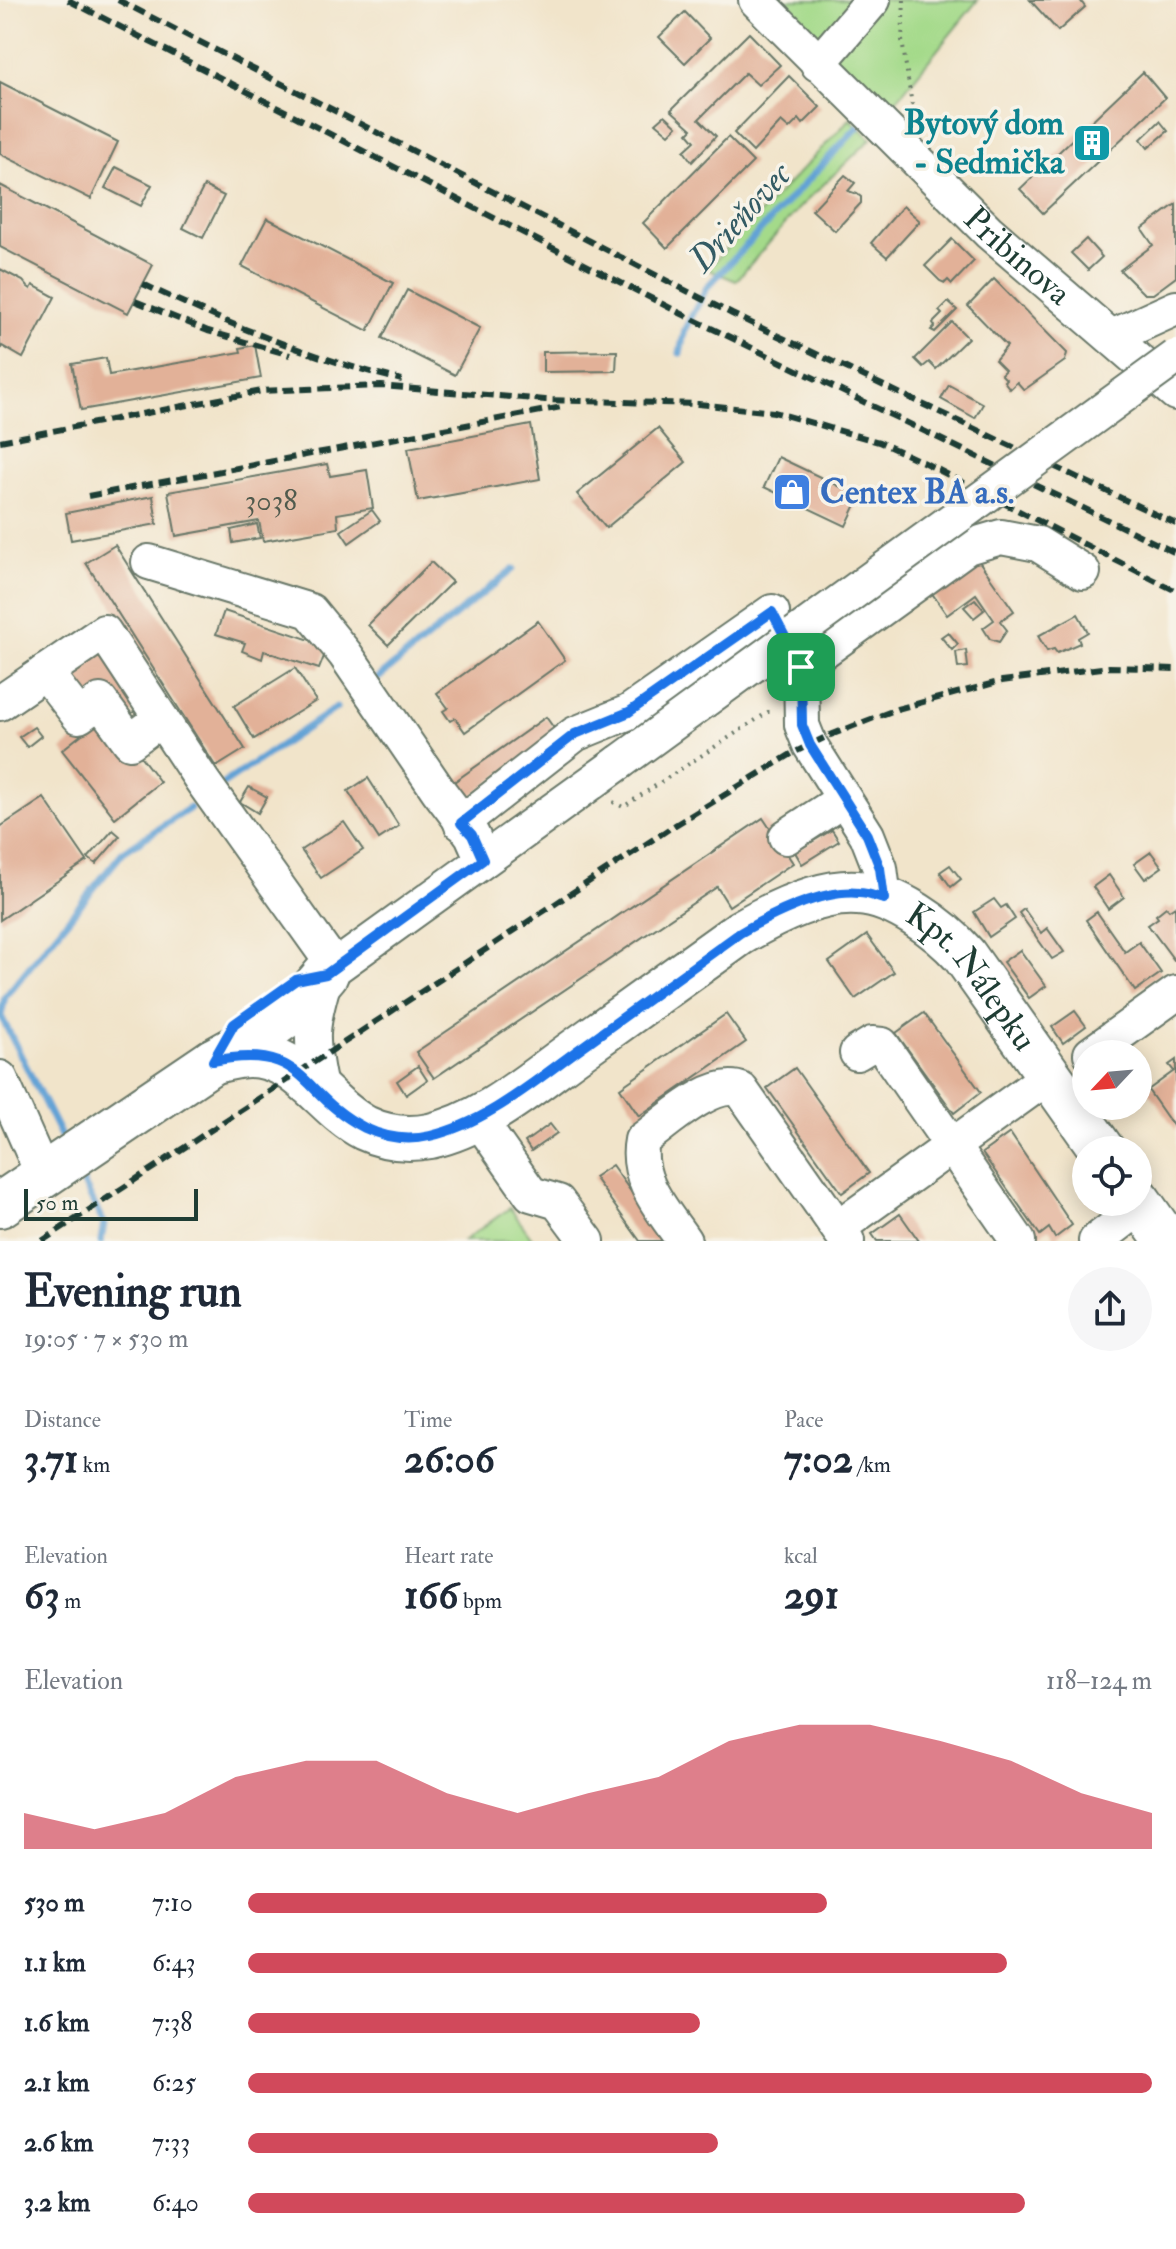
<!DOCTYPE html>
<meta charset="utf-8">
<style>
body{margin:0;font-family:"IM FELL Double Pica",serif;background:#f6f6f7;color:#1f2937;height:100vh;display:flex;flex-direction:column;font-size:30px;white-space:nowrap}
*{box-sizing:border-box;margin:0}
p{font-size:26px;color:#747a83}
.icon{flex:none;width:44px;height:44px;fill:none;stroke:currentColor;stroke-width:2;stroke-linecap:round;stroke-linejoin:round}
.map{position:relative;height:1241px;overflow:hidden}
.side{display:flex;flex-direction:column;background:#fff;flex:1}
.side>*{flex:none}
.needle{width:52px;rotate:244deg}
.fabs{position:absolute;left:1072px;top:1040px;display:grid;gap:16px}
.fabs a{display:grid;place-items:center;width:80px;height:80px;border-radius:50%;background:#fff;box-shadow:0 4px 20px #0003;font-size:40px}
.scale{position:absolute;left:24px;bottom:20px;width:174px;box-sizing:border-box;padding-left:8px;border:4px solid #1f3d34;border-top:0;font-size:22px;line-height:28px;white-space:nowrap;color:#1f3d34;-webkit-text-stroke:6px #f7f3e8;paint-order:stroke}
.pin{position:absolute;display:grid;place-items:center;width:68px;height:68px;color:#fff;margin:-34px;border-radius:16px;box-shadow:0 4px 12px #0006}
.round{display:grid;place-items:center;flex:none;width:84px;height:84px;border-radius:42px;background:#f6f6f7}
.head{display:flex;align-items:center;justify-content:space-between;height:136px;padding:0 24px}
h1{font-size:44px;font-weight:700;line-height:60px}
.stats{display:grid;grid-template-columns:repeat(3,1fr);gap:12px;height:136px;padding:8px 24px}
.stats div{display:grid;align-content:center}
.stats b{font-size:40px;font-weight:700}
.stats small{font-size:22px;font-weight:400}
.stats p{font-size:22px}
.chart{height:224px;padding:16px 24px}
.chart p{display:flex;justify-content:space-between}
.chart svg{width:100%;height:144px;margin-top:8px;fill:#d1495b;opacity:.7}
ul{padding:0 24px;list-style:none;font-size:26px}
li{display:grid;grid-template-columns:128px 96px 1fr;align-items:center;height:60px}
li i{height:20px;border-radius:10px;background:#d1495b}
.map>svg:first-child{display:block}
.green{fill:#a4da8a;stroke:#628c5f;stroke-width:2}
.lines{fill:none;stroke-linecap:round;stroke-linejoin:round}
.stream{stroke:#62a2d5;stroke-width:7}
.building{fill:#e2b198}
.minor-casing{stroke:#687768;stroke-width:38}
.major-casing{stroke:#687768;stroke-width:48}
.path{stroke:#687768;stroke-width:4;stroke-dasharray:2 6;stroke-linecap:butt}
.minor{stroke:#fff;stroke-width:34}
.major{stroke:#fff;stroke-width:44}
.rail{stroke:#1f3d34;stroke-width:6;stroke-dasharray:12 6;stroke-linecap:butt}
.minor-bridge-casing{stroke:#687768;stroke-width:38;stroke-linecap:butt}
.minor-bridge{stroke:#fff;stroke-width:34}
.route-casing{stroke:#fff;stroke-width:16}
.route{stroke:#1a73e8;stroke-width:10}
.labels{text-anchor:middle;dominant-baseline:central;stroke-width:7;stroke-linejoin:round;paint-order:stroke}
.number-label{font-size:30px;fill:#505a4d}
.culture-label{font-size:34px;font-weight:bold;fill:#0d838f;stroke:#f7f3e8;text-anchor:end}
.street-label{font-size:34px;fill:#1f3d34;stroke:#f7f3e8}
.shop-label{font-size:34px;font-weight:bold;fill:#366cbe;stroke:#f7f3e8;text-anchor:start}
.water-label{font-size:36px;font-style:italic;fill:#335b64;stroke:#f7f3e8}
</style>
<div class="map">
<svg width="1176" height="1241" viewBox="0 0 1176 1241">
<rect width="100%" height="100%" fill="#f7f3e8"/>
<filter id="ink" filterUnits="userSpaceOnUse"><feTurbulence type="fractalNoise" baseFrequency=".0125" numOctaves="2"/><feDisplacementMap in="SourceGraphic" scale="16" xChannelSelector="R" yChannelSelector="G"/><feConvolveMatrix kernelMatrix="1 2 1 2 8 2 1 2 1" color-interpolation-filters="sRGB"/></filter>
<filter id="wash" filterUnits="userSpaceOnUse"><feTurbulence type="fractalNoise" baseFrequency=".006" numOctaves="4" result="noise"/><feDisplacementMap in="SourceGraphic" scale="32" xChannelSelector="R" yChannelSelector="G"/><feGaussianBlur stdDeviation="1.8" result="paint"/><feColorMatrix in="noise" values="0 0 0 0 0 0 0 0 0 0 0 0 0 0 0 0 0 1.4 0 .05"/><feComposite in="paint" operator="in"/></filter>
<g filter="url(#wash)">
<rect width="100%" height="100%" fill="#f1e4ca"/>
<g class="green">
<path d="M774 0H978L887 112Z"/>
<path d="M850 119 871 139 799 208 736 281 707 269Z"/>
<path d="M510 1208 534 1241H463Z"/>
</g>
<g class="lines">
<g class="stream">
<path d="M680 353 685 329 707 287 857 128"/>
<path d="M377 679 513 569"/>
<path d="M223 784 336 708"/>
<path d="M65 1144 1 1016 5 997 123 852 190 808"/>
<path d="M77 1170 104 1224 101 1241"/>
</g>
</g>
<g id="blocks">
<g class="building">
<path d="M1030 0H1080L1085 7 1058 31Z"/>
<path d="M685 12 710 38 685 63 659 37Z"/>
<path d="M749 33 780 65 758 85 745 73 699 119 716 136 692 162 684 151 695 141 688 133 692 129 671 110Z"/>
<path d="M1143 72 1165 98 1043 213 1020 189Z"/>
<path d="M789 76 820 107 803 124 799 119 789 129 781 122 753 152 734 133Z"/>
<path d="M0 82 118 142 91 199 0 154Z"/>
<path d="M665 115 677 126 669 134 656 123Z"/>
<path d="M1160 121 1168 131 1148 148 1141 139Z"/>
<path d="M728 137 753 162 667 248 643 223Z"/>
<path d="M116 167 152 185 141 206 105 188Z"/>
<path d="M845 175 855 183 848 191 857 194 861 197V203L835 231 812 210Z"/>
<path d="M0 185 153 265 128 313 0 247Z"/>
<path d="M204 186 224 196 203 238 183 228Z"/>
<path d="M1176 204V277L1153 294H1144L1120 270 1153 245 1142 229Z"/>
<path d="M903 206 920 221 887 257 871 243Z"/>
<path d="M267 218 393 283 368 331 242 266Z"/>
<path d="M952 239 974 261 952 284 948 280 945 283 940 281 925 266Z"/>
<path d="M1086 239 1102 257 1088 270 1071 253Z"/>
<path d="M0 269 23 281 28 287 31 289 33 285 55 297 23 358 2 346 0 350Z"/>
<path d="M994 279 1067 353 1065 361 1024 390 1017 382 1010 389 1004 381 1006 379 1001 374 1005 370 995 360 1007 346 968 306Z"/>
<path d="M407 290 480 328 455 375 382 338Z"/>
<path d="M948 302 957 310 935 332 931 330 935 326 933 323 942 314 939 311Z"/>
<path d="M952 322 968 338 936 369 929 362 923 367 915 359Z"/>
<path d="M255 345 261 378 81 410 72 364 106 358 109 375 241 352 240 348Z"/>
<path d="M617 351 616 371 543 372V352Z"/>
<path d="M949 385 983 404 975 418 941 399Z"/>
<path d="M531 425 540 479 418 501 408 448Z"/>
<path d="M658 428 686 462 606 528 577 494Z"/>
<path d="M778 457 860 496 846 526 764 487Z"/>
<path d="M327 464 330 476 367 470 373 508 337 514 338 528 263 541 259 521 176 536 168 492Z"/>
<path d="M153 496 157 524 71 540 66 513Z"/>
<path d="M372 510 380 521 349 543 341 531Z"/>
<path d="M257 524 260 538 233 543 231 530Z"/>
<path d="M115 545 245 749 216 767 86 563Z"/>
<path d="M976 557 1014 611 1000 621 1007 630 999 642 990 639 983 628 994 620 976 594 947 615 929 589Z"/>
<path d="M431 562 452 582 388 645 368 625Z"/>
<path d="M975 599 984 610 974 618 964 607Z"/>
<path d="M224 611 328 646 319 669 264 651 262 659 242 651 245 643 216 634Z"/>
<path d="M1078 614 1088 632 1078 638 1080 643 1057 653 1054 649 1047 651 1038 636Z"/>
<path d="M538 621 565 660 465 732 455 718 450 721 443 711 448 708 437 693Z"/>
<path d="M948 632 958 644 952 650 941 637Z"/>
<path d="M105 647 143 706 124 718 84 701 66 673Z"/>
<path d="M966 650 968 667 958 668 956 652Z"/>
<path d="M295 668 316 701 254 739 234 706Z"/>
<path d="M546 717 558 734 466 799 454 782Z"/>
<path d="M101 719 138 753 160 782 115 818 62 750Z"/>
<path d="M34 727 41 736 27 747 19 737Z"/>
<path d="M368 778 399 826 379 839 348 791Z"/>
<path d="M249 787 267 797 258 813 240 802Z"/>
<path d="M44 798 87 861 0 920V827Z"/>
<path d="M763 818 793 863 729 906 717 887 434 1078 416 1052Z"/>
<path d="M344 822 363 850 321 878 301 850Z"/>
<path d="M113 830 120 836 96 864 88 858Z"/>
<path d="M832 830 839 841 802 864 795 852Z"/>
<path d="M1151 852 1162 867 1145 879 1134 864Z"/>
<path d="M950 865 961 879 951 887 940 872Z"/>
<path d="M1109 875 1124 897 1108 909 1093 887Z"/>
<path d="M994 899 1001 908 1006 905 1015 919 989 937 974 912Z"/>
<path d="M1175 906 1176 959 1174 960 1148 925 1158 918 1156 915 1166 907 1169 910Z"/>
<path d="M1024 909 1041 933 1047 928 1064 952 1052 959 1019 913Z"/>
<path d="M1097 912 1125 952 1139 942 1161 973 1135 991 1086 920Z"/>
<path d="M867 935 894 972 855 999 829 962Z"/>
<path d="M1020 950 1046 986 1029 998 1003 962Z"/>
<path d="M1075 1011 1086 1026 1063 1043 1052 1027Z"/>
<path d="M924 1013 981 1092 954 1113 896 1033Z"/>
<path d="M726 1014 746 1042 639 1116 620 1088Z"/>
<path d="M1176 1060V1130L1148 1090 1174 1071 1169 1065Z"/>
<path d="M418 1066 427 1080 406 1095 397 1081Z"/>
<path d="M795 1068 869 1173 842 1193 767 1088Z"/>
<path d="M550 1124 557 1133 531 1151 525 1142Z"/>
<path d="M1010 1133 1072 1225 1055 1238 1049 1228 1040 1235 982 1153Z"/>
<path d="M612 1165 666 1241H640L594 1177Z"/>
<path d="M900 1214 919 1241H877L872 1234Z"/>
</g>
</g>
</g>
<g filter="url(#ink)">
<use href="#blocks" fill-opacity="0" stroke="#687768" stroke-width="2"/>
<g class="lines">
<g class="minor-casing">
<g id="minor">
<path id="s1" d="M756 0 989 232 1176 393"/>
<path d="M818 64 873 0"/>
<path d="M1112 337 1176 308"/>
<path d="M149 562 310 611 345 654 438 790 472 835 483 860"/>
<path d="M45 672 79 716 100 701 130 742 161 719"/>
<path d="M0 703 104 632 203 782 335 967"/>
<path d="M461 823 575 734 629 712 772 612"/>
<path d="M786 837 844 799"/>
<path d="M884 899 880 868 867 835 810 745 802 725 801 667 967 547 1001 537 1038 544 1083 572"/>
<path d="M857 1053 872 1044 882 1045 1018 1241"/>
<path d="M1091 1054 1176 993"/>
<path d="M0 1078 44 1177"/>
<path d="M321 1092C309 1038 310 1027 326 974L620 762"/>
<path d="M477 1117 531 1194 558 1202 587 1241"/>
<path d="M838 1228 1049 1076"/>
<path d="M684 1241C663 1210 634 1180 642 1140 666 1123 713 1078 741 1090L847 1241"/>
<path d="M1096 1241 1142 1206"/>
</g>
</g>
<g class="major-casing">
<g id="major">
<path id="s2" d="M213 1061C225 1059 237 1055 249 1055 300 1055 324 1107 365 1128 386 1138 408 1140 430 1136 485 1124 532 1082 577 1050 631 1011 686 972 740 933 772 914 820 890 858 893 895 895 940 928 964 955L1102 1150"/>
<path d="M1138 1200 1167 1241"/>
<path d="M0 1205 213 1061 258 1036 297 1008 326 974"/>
</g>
</g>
<g class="path">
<path d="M904 0 902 40 913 112"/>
<path d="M613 802 623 807 768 712H775"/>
</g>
<use href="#minor" class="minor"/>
<use href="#major" class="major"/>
<g class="rail">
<path d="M68 0 678 312 1176 553"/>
<path d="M118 0 732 314 1176 524"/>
<path d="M143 284C225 323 313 359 402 380"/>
<path d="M135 301 208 331 290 355"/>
<path d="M0 441 262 391 381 386 545 400 698 404 774 412 879 442 923 462 1176 591"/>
<path d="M88 496 562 407"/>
<path d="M42 1241 672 827 793 753 828 736 897 709 1002 681 1109 667 1176 669"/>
</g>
<g class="minor-bridge-casing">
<path id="minor-bridge" d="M620 762 1176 357"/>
</g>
<use href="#minor-bridge" class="minor-bridge"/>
</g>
</g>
<g class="lines" filter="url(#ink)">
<g class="route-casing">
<path id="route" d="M772 612 801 667 802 725 810 745 867 835 880 868 884 899C876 897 868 893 859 893 823 889 771 915 740 933 687 971 635 1009 582 1047 536 1080 487 1123 430 1136 408 1141 386 1138 365 1128 298 1094 308 1042 213 1061L234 1024 296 980 326 974 483 860 472 835 461 823 575 734 629 712Z"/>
</g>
<use href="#route" class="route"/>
</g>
<defs>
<g id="building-square" transform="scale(2)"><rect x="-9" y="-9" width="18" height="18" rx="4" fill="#0f9aa8" stroke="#f7f3e8"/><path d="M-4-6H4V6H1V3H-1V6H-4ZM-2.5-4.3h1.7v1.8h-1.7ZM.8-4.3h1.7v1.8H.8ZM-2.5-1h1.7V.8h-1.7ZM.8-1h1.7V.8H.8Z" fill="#fff"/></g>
<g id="shop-square" transform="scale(2)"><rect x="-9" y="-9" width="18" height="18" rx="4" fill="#3f7fe0" stroke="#f7f3e8"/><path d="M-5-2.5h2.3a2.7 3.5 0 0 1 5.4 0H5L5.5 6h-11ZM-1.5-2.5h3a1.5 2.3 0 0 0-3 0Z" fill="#fff"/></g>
</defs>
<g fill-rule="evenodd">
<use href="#building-square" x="1092" y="143"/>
<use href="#shop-square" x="792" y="492"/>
</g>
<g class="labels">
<g class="number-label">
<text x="271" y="500">3038</text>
</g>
<g class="culture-label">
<text x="1064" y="123">Bytový dom<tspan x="1064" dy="39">- Sedmička</tspan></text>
</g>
<g class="street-label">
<text stroke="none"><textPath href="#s1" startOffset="366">Pribinova</textPath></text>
<text stroke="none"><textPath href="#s2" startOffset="888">Kpt. Nálepku</textPath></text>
</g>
<g class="shop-label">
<text x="820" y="492">Centex BA a.s.</text>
</g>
<g class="water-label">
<text transform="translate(740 217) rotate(-48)">Drieňovec</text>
</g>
</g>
</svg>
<div class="fabs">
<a><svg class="needle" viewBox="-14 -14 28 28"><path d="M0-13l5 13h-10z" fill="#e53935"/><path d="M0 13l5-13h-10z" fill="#747a83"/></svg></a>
<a><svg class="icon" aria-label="locate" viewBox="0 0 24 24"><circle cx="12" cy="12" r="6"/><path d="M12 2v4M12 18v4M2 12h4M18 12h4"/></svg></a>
</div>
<div class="scale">50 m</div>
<div class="pin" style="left:801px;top:667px;background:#1e9e55"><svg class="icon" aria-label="arrive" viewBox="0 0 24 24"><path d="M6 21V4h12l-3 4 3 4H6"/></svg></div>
</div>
<section class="side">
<div class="head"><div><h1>Evening run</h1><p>19:05 · 7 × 530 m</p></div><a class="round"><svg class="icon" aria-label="share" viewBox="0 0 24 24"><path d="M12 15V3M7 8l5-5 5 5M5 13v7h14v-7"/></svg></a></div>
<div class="stats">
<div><p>Distance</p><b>3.71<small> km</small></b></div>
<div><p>Time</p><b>26:06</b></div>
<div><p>Pace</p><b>7:02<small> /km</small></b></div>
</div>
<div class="stats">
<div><p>Elevation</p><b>63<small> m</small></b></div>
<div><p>Heart rate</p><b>166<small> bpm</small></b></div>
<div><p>kcal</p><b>291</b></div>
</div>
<div class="chart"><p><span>Elevation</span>118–124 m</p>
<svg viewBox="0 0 160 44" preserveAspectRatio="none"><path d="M0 44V33L10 38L20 33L30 22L40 17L50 17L60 27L70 33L80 27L90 22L100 11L110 6L120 6L130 11L140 17L150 27L160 33V44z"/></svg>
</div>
<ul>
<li><b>530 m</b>7:10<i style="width:64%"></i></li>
<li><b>1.1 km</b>6:43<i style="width:84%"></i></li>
<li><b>1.6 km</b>7:38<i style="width:50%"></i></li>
<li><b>2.1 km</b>6:25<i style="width:100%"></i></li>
<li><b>2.6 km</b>7:33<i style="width:52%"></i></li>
<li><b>3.2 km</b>6:40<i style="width:86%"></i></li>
</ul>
</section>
